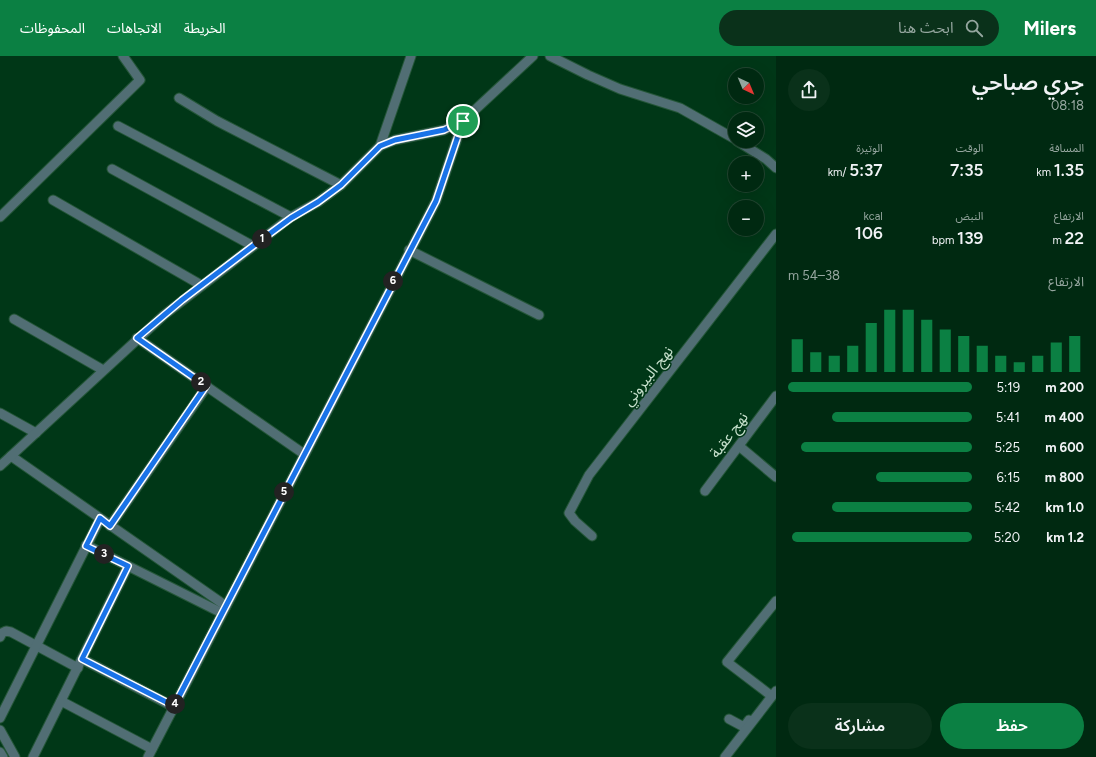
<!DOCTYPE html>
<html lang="ar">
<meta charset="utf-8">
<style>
body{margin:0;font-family:Figtree,"Noto Sans Arabic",sans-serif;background:#0a311a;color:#f1f3f6;direction:rtl;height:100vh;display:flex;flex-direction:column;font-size:15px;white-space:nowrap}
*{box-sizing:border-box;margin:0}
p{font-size:13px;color:#95a69f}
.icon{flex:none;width:22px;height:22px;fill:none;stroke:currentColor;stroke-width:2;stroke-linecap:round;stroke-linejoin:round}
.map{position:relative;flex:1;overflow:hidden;direction:ltr}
.panel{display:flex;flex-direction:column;background:#002911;width:320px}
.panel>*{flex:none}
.needle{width:26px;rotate:136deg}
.controls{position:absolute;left:728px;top:12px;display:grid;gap:8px}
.controls a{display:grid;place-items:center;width:36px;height:36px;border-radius:50%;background:#002911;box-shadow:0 4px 16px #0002,0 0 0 1px #224531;font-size:20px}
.pin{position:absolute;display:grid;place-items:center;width:34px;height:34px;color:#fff;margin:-17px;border:2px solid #fff;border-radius:50%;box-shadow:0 1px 4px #0007}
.km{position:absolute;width:20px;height:20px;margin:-10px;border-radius:50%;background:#222;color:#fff;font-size:11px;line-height:20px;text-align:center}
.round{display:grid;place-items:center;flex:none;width:42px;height:42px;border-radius:21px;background:#0a311a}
.head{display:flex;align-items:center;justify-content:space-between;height:68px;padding:0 12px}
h1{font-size:22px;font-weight:600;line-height:30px}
.stats{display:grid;grid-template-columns:repeat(3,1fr);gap:6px;height:68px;padding:4px 12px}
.stats div{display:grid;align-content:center}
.stats b{font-size:17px;font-weight:600}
.stats small{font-size:11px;font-weight:400}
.stats p{font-size:11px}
.chart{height:112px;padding:8px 12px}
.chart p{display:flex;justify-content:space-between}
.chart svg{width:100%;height:72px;margin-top:4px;stroke:#0b8043;stroke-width:6}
.action{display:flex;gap:8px;margin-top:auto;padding:8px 12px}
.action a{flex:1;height:46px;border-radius:24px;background:#0b8043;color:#fff;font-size:16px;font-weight:600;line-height:46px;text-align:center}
.action a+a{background:#0a311a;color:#f1f3f6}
ul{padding:0 12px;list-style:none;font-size:13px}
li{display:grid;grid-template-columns:64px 48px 1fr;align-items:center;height:30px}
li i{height:10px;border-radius:5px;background:#0b8043}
header{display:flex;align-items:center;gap:24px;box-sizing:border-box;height:56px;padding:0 20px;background:#0b8043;color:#fff}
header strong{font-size:19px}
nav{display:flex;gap:22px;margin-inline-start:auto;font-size:14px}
.search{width:280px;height:36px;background:#0a311a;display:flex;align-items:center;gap:10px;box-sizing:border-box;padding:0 14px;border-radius:22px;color:#95a69f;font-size:15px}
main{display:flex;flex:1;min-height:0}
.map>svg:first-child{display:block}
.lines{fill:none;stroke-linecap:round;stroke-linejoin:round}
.minor-casing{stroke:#245638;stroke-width:11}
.minor{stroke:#516e74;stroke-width:9}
.route-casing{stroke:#fff;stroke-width:8}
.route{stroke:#1a73e8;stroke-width:5}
.labels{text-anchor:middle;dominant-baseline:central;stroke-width:3;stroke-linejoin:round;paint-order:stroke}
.street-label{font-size:15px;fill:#c7e1cd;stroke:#003717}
</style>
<header>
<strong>Milers</strong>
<div class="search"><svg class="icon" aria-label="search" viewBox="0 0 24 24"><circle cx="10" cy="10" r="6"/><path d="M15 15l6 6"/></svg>ابحث هنا</div>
<nav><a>الخريطة</a><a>الاتجاهات</a><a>المحفوظات</a></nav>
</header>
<main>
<section class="panel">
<div class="head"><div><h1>جري صباحي</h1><p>08:18</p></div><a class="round"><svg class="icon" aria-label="share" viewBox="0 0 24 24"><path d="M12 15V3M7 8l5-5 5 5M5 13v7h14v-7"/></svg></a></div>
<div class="stats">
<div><p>المسافة</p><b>1.35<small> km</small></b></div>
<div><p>الوقت</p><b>7:35</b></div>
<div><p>الوتيرة</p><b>5:37<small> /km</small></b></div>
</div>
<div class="stats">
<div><p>الارتفاع</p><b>22<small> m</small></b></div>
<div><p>النبض</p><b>139<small> bpm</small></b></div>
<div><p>kcal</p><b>106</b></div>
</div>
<div class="chart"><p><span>الارتفاع</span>38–54 m</p>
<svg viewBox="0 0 160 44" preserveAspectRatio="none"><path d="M5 44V24M15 44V32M25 44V34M35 44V28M45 44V14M55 44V6M65 44V6M75 44V12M85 44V18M95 44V22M105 44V28M115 44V34M125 44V38M135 44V34M145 44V26M155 44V22"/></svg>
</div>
<ul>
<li><b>200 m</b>5:19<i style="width:100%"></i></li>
<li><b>400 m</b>5:41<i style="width:76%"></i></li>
<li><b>600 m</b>5:25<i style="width:93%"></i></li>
<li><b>800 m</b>6:15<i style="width:52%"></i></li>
<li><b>1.0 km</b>5:42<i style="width:76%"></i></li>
<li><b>1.2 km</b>5:20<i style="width:98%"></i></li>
</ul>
<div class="action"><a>حفظ</a><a>مشاركة</a></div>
</section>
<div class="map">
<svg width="776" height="701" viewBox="0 0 776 701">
<rect width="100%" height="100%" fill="#003717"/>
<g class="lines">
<g class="minor-casing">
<g id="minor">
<path d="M550 0 588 19 620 33 680 52 735 83"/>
<path d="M179 42 217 65 341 129"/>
<path d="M118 70 291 161"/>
<path d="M737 85 766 103 776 112"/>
<path d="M380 90 411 0"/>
<path d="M112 113 253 190"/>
<path d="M53 144 201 229"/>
<path d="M0 161 140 24 123 0"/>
<path d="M409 194 539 259"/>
<path d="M14 263 103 314"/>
<path d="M137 282 304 398"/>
<path d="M0 357 36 377"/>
<path d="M739 390 776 421"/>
<path d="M11 400 226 550"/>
<path d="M0 410 164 259 291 161 318 146 341 129 380 90 395 84 444 74 463 65"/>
<path d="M705 435 776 340"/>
<path d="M110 470 207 330"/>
<path d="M592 480 575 465 569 457 589 419 776 178"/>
<path d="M86 489 222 557"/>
<path d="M0 581 2 577 6 575 11 576 78 612"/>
<path d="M82 603 174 651"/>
<path d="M769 638 727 606 776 545"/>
<path d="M61 645 152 693"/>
<path d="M0 662 100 463"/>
<path d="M729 663 744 671 749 664"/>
<path d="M0 674 15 701"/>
<path d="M0 696 3 701"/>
<path d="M33 701 128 510"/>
<path d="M148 701 436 145 463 65 533 0"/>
<path d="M725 701 776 635"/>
</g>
</g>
<use href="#minor" class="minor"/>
</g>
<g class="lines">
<g class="route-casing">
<path id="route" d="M463 65 436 145 174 650 82 603 128 510 86 490 100 462 110 470 206 330 137 282 182 244 253 190 291 162 318 146 341 129 380 90 395 84 444 74Z"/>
</g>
<use href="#route" class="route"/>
</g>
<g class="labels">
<g class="street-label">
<text transform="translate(648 320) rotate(-52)">نهج البيروني</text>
<text transform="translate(729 379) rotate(-53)">نهج عقبة</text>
</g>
</g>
</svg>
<div class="controls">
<a><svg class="needle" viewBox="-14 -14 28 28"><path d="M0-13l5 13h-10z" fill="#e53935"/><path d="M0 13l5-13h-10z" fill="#95a69f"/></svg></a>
<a><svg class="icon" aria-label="layers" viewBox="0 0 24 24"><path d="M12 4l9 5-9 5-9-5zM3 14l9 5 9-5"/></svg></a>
<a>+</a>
<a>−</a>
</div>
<div class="pin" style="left:463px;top:65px;background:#1e9e55"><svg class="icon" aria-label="arrive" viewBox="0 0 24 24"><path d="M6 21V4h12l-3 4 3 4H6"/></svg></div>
<b class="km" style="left:262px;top:183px">1</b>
<b class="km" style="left:201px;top:326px">2</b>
<b class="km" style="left:104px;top:498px">3</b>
<b class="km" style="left:175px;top:648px">4</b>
<b class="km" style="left:284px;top:436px">5</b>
<b class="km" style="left:393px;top:225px">6</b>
</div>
</main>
